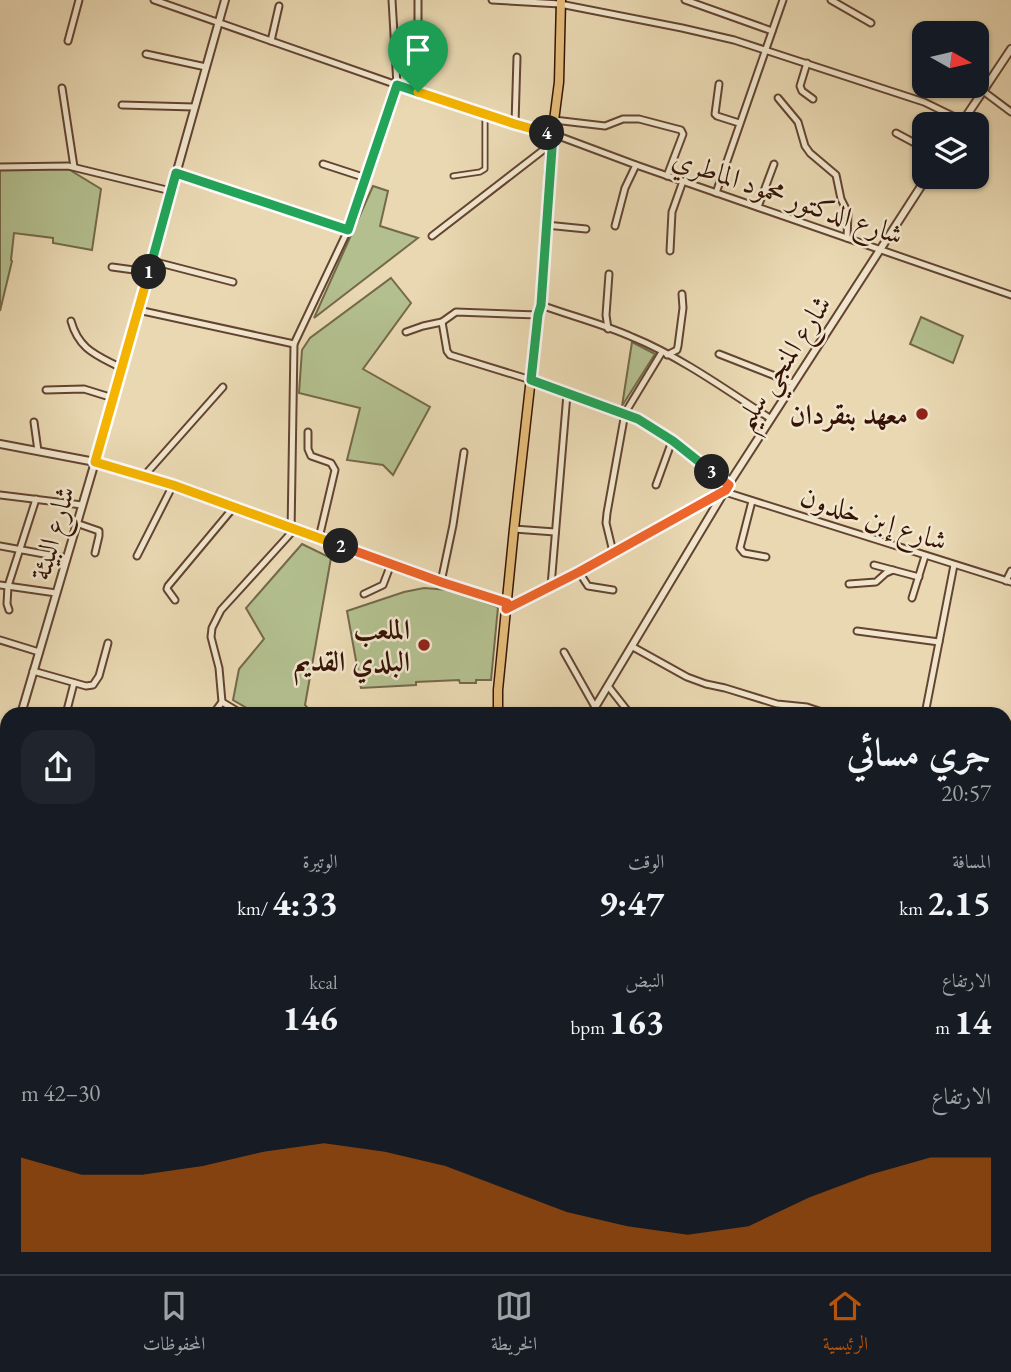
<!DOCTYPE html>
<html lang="ar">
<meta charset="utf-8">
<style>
body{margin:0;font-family:"EB Garamond",Amiri,serif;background:#20242c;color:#f1f3f6;direction:rtl;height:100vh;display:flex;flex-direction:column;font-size:26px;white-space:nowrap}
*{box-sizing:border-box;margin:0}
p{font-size:23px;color:#9ea1a6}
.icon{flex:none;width:38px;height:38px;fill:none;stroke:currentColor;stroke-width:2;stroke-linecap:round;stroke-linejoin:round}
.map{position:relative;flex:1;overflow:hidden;direction:ltr}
.sheet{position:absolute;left:0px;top:707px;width:1012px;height:567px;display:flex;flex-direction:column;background:#171b24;border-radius:21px 21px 0 0;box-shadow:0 2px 5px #0004;direction:rtl}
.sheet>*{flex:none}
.needle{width:46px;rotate:98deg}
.controls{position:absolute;left:912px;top:21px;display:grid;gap:14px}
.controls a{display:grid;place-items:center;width:77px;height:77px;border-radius:14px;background:#171b24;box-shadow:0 2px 5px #0004;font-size:35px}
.pin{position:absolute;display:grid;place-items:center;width:60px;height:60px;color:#fff;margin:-72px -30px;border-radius:50% 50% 50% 0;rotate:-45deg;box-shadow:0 0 7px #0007}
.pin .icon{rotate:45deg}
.km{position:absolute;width:35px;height:35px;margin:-18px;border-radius:50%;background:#222;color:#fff;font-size:19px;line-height:35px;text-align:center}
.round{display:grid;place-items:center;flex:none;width:74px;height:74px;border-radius:21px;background:#20242c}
.head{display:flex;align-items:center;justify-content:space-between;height:119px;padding:0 21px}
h1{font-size:38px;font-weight:700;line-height:52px}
.figures{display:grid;grid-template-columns:repeat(3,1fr);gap:10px;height:119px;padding:7px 21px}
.figures div{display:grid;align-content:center}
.figures b{font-size:35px;font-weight:700}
.figures small{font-size:19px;font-weight:400}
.figures p{font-size:19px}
.chart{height:196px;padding:14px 21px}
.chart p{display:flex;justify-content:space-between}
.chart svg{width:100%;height:126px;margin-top:7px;fill:#b45309;opacity:.7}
.dock{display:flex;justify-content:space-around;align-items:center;height:98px;border-top:2px solid #363941;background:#171b24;font-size:19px;color:#9ea1a6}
.dock a{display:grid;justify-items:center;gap:4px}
.dock .active{color:#b45309}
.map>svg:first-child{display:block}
.green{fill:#b3bf8f;stroke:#74694a;stroke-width:2}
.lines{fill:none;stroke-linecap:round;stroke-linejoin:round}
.pedestrian-casing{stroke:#634431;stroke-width:7}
.minor-casing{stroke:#634431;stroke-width:9}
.tertiary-casing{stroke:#634431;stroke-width:10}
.secondary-casing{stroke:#361306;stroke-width:10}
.primary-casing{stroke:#361306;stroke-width:11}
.pedestrian{stroke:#f1e6cd;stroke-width:3.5}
.minor{stroke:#f1e6cd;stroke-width:5}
.tertiary{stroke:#f1e6cd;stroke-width:6}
.secondary{stroke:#f1e6cd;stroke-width:7}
.primary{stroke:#e4bc79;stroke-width:8}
.split-1-casing{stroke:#fff;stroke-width:14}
.split-2-casing{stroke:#fff;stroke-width:14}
.split-3-casing{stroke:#fff;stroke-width:14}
.split-4-casing{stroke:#fff;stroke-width:14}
.split-5-casing{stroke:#fff;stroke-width:14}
.split-1{stroke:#22a559;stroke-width:9}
.split-2{stroke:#f5b400;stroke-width:9}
.split-3{stroke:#f0652b;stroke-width:9}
.split-4{stroke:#22a559;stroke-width:9}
.split-5{stroke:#f5b400;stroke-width:9}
.poi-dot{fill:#8f2418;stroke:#f1e6cd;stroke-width:2.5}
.labels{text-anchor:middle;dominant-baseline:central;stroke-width:5;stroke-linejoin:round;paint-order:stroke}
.street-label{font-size:28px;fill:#361306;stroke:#f1e6cd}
.poi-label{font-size:28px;font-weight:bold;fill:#361306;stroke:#f1e6cd;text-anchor:end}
</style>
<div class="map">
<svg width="1011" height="1274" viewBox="0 0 1011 1274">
<rect width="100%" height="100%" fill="#e9d8b2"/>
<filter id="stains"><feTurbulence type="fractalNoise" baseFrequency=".00286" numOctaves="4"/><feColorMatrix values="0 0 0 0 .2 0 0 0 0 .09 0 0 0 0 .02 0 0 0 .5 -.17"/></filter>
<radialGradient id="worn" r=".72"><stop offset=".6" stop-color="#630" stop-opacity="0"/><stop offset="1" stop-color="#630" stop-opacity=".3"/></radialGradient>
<g class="green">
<path d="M65 167 101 189 92 250 53 243V238L14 233 11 260 12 261 0 311V170Z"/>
<path d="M373 186 388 191 380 226 418 238 314 318Z"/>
<path d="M391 278 411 303 363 369 430 407 393 475 383 465 347 460 360 408 299 393 302 350 310 338Z"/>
<path d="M921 317 963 336 953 363 910 344Z"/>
<path d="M632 342 655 354 622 406Z"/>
<path d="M302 544 331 558 305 705 313 714H257L233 700 239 669 264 639 246 608Z"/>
<path d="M424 588 449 590 498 607 491 680H476V683H460L459 680 416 682V685L361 688 347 611 404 592Z"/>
</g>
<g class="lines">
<g class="pedestrian-casing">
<path id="pedestrian" d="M453 176 480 172 485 169V114"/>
</g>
<g class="minor-casing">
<g id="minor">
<path d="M154 0 397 85 515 124 553 134 636 165 1011 295"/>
<path d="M418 0V92"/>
<path d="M492 0 560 4 682 28 734 40 924 102 963 121"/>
<path d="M685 0 772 31"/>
<path d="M831 0 871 23"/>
<path d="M68 41 79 0"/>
<path d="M271 41 279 6"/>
<path d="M146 54 206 67"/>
<path d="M807 63 800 86 802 91 813 99"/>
<path d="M719 84 715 114 717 116 739 123"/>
<path d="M62 88 74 167"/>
<path d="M983 91 1011 112"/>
<path d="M778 98 798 122 805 146 810 153 836 175 841 199 848 213 847 238"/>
<path d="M122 105 194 107"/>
<path d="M554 120 605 126 623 119H639L681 130 683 134 667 176"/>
<path d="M515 124 517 57"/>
<path d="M896 133 924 148"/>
<path d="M323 164 366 178"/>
<path d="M0 167 68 166 171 191"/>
<path d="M176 173 348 230"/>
<path d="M716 193 783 0"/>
<path d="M758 207 774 164"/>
<path d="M546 225 586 229"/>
<path d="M615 226 625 188 636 165"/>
<path d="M432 236 551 144"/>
<path d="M670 251 672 212 683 181"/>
<path d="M152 261 233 282"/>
<path d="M112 267 149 272"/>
<path d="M541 305C571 316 603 324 632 337 679 356 728 391 771 419"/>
<path d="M138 310 294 344"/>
<path d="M71 321C79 350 97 355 121 368"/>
<path d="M442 322 447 351 450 355 531 380 638 419 672 441 729 485"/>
<path d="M608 329 606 315 609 274"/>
<path d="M406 332 423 326 442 322 456 312 538 315"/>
<path d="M719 354 793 383"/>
<path d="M667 355 677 350 678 346 683 308 682 294"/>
<path d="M46 390 84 389 113 398"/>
<path d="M34 422 38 451"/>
<path d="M308 432V449L311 456 331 463 335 470 319 538"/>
<path d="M144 476 223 387"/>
<path d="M656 485 672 441"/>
<path d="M725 492 1011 582"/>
<path d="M0 495 82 505"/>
<path d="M752 501 740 548 744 553 766 557"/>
<path d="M76 523 99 531V536L95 553"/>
<path d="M514 529 555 532"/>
<path d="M0 546 66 558"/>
<path d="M613 552 606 523 607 513 625 413 662 352"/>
<path d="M137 556 173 485"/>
<path d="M874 565 919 577"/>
<path d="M579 572 588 586 613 590"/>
<path d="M1006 581 1011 571"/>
<path d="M441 582 453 525 464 452"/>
<path d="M849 584 876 582 886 573 893 570"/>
<path d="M0 585 56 593"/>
<path d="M551 586 567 394"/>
<path d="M364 594 383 585 391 564"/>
<path d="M912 598 925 556"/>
<path d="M175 600 167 589 168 586 234 507"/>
<path d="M506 609 579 572 725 490"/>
<path d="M9 610 7 604 8 586 36 499"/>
<path d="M857 631 939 642"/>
<path d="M0 640 39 652"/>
<path d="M633 647 687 677 706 684 725 688 777 704 807 707 828 714"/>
<path d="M564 652 599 714"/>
<path d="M33 671 86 686 93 685 99 676 108 643"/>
<path d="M608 686 630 714"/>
<path d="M222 702 242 714"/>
<path d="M66 714 74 683"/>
<path d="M213 714 222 702 219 668 211 637 212 628 221 610 291 533 294 344 348 230 397 85 392 0"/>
<path d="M925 714 954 565"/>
<path d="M1004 924 1011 931"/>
<path d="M1004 1060H1011"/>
<path d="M1004 1162 1011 1160"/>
<path d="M0 1258 7 1265"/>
<path d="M9 1267 16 1274"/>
<path d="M68 1267 72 1274"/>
<path d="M777 1267 786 1274"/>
<path d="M143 1271 147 1274"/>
<path d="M388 1274 392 1267"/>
<path d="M439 1274 442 1267"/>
<path d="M504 1274 506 1267"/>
<path d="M669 1274 673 1267"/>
<path d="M714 1274 720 1267"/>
<path d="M999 1274 1011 1268"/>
</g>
</g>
<g class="tertiary-casing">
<g id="tertiary">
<path d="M961 124 1011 49"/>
<path d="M0 444 95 462 144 476 441 582 507 603"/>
<path d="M21 714 95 462 225 0"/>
<path d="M591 714 732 479 927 177"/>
<path d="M0 795 7 771"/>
<path d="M0 808H7"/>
<path d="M0 834 7 835"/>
<path d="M455 1267 469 1274"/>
<path d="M195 1274 199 1267"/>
</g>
</g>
<g class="secondary-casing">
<g id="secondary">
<path d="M1004 894 1011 892"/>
<path d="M1004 901 1011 900"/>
<path d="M0 1151 7 1147"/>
</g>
</g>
<g class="primary-casing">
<g id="primary">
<path d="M498 714V690L514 529 538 315 541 305 551 144 559 82 561 0"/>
<path d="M257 1274 259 1267"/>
</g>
</g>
<use href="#pedestrian" class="pedestrian"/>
<use href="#minor" class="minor"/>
<use href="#tertiary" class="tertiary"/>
<use href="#secondary" class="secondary"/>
<use href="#primary" class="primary"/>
</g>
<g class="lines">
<g class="split-1-casing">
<path id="split-1" d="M149 272 176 173 348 230 397 85 418 92"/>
</g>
<g class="split-2-casing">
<path id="split-2" d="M149 272 95 462 173 485 341 546"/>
</g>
<g class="split-3-casing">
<path id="split-3" d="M341 546 441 582 507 603 506 609 579 572 726 490 729 485 712 472"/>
</g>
<g class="split-4-casing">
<path id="split-4" d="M547 133 553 134 541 305 538 315 531 380 638 419 673 441 712 472"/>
</g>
<g class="split-5-casing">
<path id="split-5" d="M418 92 515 124 547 133"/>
</g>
<use href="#split-1" class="split-1"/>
<use href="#split-2" class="split-2"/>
<use href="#split-3" class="split-3"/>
<use href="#split-4" class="split-4"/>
<use href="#split-5" class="split-5"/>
</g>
<g class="poi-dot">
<circle cx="922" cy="414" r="7"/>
<circle cx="424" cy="645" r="7"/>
</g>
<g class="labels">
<g class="street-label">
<text transform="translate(788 196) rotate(19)">شارع الدكتور محمود الماطري</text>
<text transform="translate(782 362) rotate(-57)">شارع المنجي سليم</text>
<text transform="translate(874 518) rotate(18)">شارع إبن خلدون</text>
<text transform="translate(52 533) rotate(-74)">شارع البيئة</text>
</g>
<g class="poi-label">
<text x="908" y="414">معهد بنقردان</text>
<text x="410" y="629">الملعب<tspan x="410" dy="32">البلدي القديم</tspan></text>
</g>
</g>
<rect width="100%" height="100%" filter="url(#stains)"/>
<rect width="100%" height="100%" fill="url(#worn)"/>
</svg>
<div class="controls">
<a><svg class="needle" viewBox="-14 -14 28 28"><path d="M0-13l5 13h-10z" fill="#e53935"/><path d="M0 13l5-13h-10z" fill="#9ea1a6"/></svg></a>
<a><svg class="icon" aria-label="layers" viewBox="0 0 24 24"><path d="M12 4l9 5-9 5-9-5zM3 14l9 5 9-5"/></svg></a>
</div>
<div class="pin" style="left:418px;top:92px;background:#1e9e55"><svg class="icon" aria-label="arrive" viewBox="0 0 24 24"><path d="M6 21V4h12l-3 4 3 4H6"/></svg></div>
<b class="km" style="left:149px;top:272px">1</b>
<b class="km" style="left:341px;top:546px">2</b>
<b class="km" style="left:712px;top:472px">3</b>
<b class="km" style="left:547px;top:133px">4</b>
<section class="sheet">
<div class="head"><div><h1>جري مسائي</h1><p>20:57</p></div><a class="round"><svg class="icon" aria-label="share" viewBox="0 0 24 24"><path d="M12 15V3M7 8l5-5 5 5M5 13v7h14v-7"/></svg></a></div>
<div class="figures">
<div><p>المسافة</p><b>2.15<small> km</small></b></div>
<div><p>الوقت</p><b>9:47</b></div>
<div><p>الوتيرة</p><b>4:33<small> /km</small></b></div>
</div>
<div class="figures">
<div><p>الارتفاع</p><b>14<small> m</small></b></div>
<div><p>النبض</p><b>163<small> bpm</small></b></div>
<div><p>kcal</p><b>146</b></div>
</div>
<div class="chart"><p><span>الارتفاع</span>30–42 m</p>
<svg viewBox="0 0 160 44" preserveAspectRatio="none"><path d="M0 44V11L10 17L20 17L30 14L40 9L50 6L60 9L70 14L80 22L90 30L100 35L110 38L120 35L130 25L140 17L150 11L160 11V44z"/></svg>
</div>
</section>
</div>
<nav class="dock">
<a class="active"><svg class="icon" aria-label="home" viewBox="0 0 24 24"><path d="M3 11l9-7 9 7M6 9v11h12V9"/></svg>الرئيسية</a>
<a><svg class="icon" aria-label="map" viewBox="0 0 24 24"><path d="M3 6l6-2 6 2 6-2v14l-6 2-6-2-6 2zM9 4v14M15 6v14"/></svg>الخريطة</a>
<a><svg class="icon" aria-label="saved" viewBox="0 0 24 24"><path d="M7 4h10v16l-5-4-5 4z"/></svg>المحفوظات</a>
</nav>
